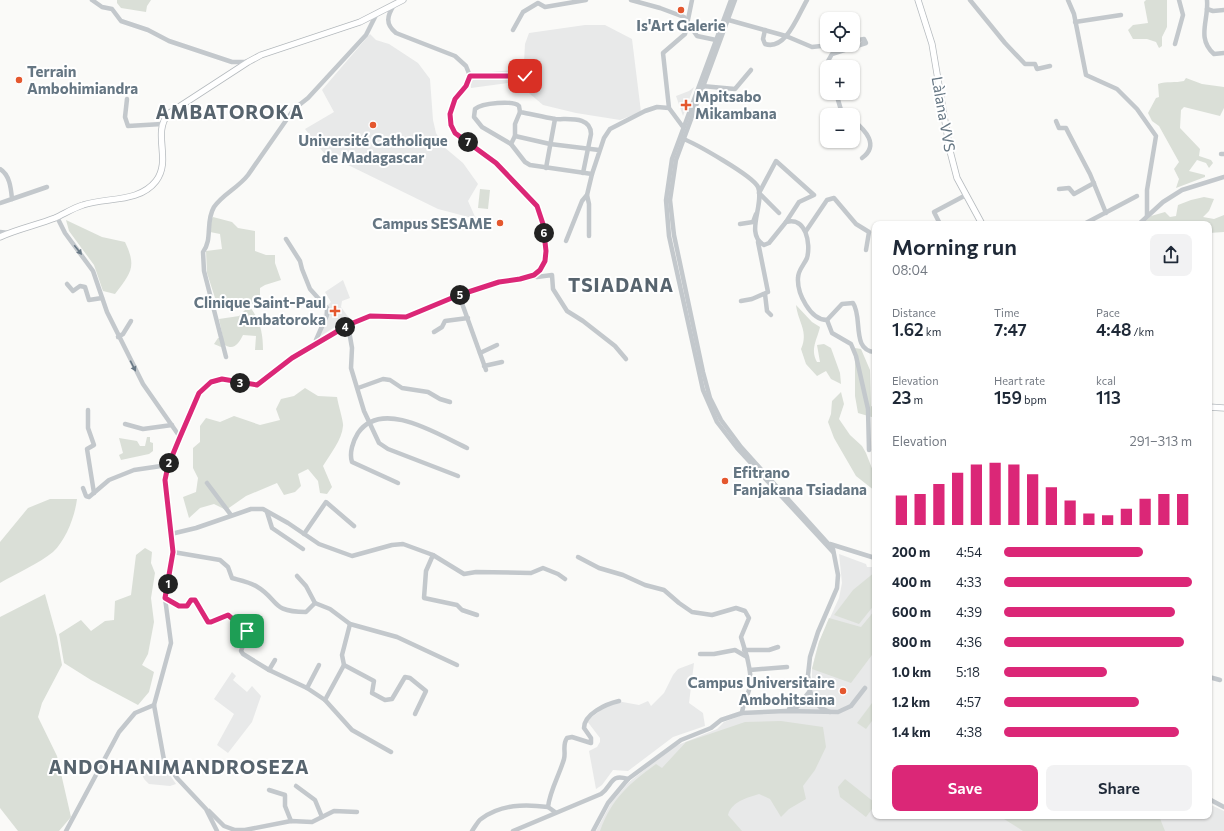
<!DOCTYPE html>
<meta charset="utf-8">
<style>
body{margin:0;font-family:Commissioner,sans-serif;background:#f2f2f3;color:#1f2937;height:100vh;display:flex;flex-direction:column;font-size:15px;white-space:nowrap}
*{box-sizing:border-box;margin:0}
p{font-size:13px;color:#747a83}
.icon{flex:none;width:22px;height:22px;fill:none;stroke:currentColor;stroke-width:2;stroke-linecap:round;stroke-linejoin:round}
.map{position:relative;flex:1;overflow:hidden}
.side{position:absolute;left:872px;top:221px;width:340px;height:598px;display:flex;flex-direction:column;background:#fff;border-radius:8px;box-shadow:0 1px 3px #0004}
.side>*{flex:none}
.fabs{position:absolute;left:820px;top:12px;display:grid;gap:8px}
.fabs a{display:grid;place-items:center;width:40px;height:40px;border-radius:8px;background:#fff;box-shadow:0 1px 3px #0004;font-size:20px}
.pin{position:absolute;display:grid;place-items:center;width:34px;height:34px;color:#fff;margin:-17px;border-radius:8px;box-shadow:0 2px 6px #0006}
.km{position:absolute;width:20px;height:20px;margin:-10px;border-radius:50%;background:#222;color:#fff;font-size:11px;line-height:20px;text-align:center}
.round{display:grid;place-items:center;flex:none;width:42px;height:42px;border-radius:8px;background:#f2f2f3}
.headline{display:flex;align-items:center;justify-content:space-between;height:68px;padding:0 20px}
h1{font-size:22px;font-weight:600;line-height:30px}
.stats{display:grid;grid-template-columns:repeat(3,1fr);gap:6px;height:68px;padding:4px 20px}
.stats div{display:grid;align-content:center}
.stats b{font-size:17px;font-weight:600}
.stats small{font-size:11px;font-weight:400}
.stats p{font-size:11px}
.chart{height:112px;padding:8px 20px}
.chart p{display:flex;justify-content:space-between}
.chart svg{width:100%;height:72px;margin-top:4px;stroke:#db2777;stroke-width:6}
.cta{display:flex;gap:8px;margin-top:auto;padding:8px 20px}
.cta a{flex:1;height:46px;border-radius:8px;background:#db2777;color:#fff;font-size:16px;font-weight:600;line-height:46px;text-align:center}
.cta a+a{background:#f2f2f3;color:#1f2937}
ul{padding:0 20px;list-style:none;font-size:13px}
li{display:grid;grid-template-columns:64px 48px 1fr;align-items:center;height:30px}
li i{height:10px;border-radius:5px;background:#db2777}
.map>svg:first-child{display:block}
.built{fill:#e8e9e9}
.green{fill:#dadfd7}
.lines{fill:none;stroke-linecap:round;stroke-linejoin:round}
.major-casing{stroke:#b5babe;stroke-width:7}
.minor{stroke:#c3c8cc;stroke-width:4.5}
.major{stroke:#fff;stroke-width:5.5}
.oneway{fill:#6a7a87}
.route-casing{stroke:#fff;stroke-width:8}
.route{stroke:#db2777;stroke-width:5}
.poi-dot{fill:#e4572e;stroke:#fff;stroke-width:1.5}
.labels{text-anchor:middle;dominant-baseline:central;stroke-width:4;stroke-linejoin:round;paint-order:stroke}
.poi-label{font-size:15px;font-weight:bold;fill:#657683;stroke:#fff;text-anchor:start}
.street-label{font-size:15px;fill:#657683;stroke:#fff}
.district-label{font-size:19px;font-weight:bold;letter-spacing:1px;fill:#57646e;stroke:#fff}
</style>
<div class="map">
<svg width="1224" height="831" viewBox="0 0 1224 831">
<rect width="100%" height="100%" fill="#fafaf8"/>
<g class="built">
<path d="M585 25H605L632 39 641 112 620 120 576 113 543 105 523 88 508 83 471 88 470 74 514 70 524 62 525 44 529 33Z"/>
<path d="M370 34 376 40 389 44 418 63 430 79 433 120 436 133 444 147 463 163 478 184 468 201 476 219 438 209 346 164 342 155 328 158 305 129 334 112 322 90Z"/>
<path d="M694 87 688 102 683 116 676 96 689 91Z"/>
<path d="M343 280 350 298 342 301 341 307 349 318 316 339 326 307 331 302 325 292Z"/>
<path d="M839 554 866 564 867 567H875V816H1209V804L1224 811V831H596L611 803 629 782 673 747 717 729 724 722 742 715 761 712 788 713 809 694 812 687V669L815 656 819 642 839 598 842 583Z"/>
<path d="M694 663 689 703 703 713 705 726 673 737 628 771 613 770 602 785 596 789 589 751 597 747 600 742V738L587 721 601 710 617 701 639 705 648 701 651 706 664 693 673 675 678 669Z"/>
<path d="M232 672 236 676 233 680 247 692 252 686 261 696 252 722 228 753 217 745 234 714 214 699Z"/>
<path d="M160 765 162 769 165 768 176 784 170 786 149 784 144 779 140 769Z"/>
</g>
<g class="green">
<path d="M117 0H151L147 6 146 12 121 8 117 3Z"/>
<path d="M1146 0H1167V27L1162 37V46L1159 48 1156 42 1147 39H1133L1128 30 1133 25 1148 23 1144 2Z"/>
<path d="M1186 78 1202 84 1224 87V108L1220 116 1184 107 1181 110 1180 128 1200 149 1199 156 1211 160 1213 163 1209 168 1206 163 1197 160 1189 171 1205 175V177L1176 188 1179 179 1174 169 1179 162 1159 126 1152 121 1148 113 1156 98 1159 97 1158 84C1167 81 1175 83 1184 81Z"/>
<path d="M480 189 490 190 488 209 478 208Z"/>
<path d="M1204 197 1214 199 1209 211 1203 217 1214 219 1224 215V232L1209 233V224H1142L1151 216 1165 212 1170 217 1176 216 1178 205 1191 200Z"/>
<path d="M213 217 232 222 238 228 255 231V251L266 255H275V263L281 280 265 285 260 288V303L239 305 216 301 207 273 206 251 222 249 220 234 210 232V222Z"/>
<path d="M66 220 102 237 125 242C137 267 131 273 115 294L103 291 94 265 69 231Z"/>
<path d="M796 305 812 322 820 327C817 340 810 349 817 362H820L817 345 824 344 831 348 840 373 841 384 831 379 826 371 817 376 806 364 801 349C809 332 798 322 796 305Z"/>
<path d="M249 306C260 319 263 333 263 350H255L256 336 243 335C239 343 234 351 225 345L221 347 214 344 218 338H223L219 319 239 316Z"/>
<path d="M855 348 861 349 870 370 871 406 875 408V418L858 413 855 396Z"/>
<path d="M305 388 318 396 337 397C338 404 344 423 343 426 342 440 330 454 323 466L332 487 327 494 320 493 318 481 308 469 298 474 301 486 295 492 284 495 277 483 246 496 226 510 214 504 200 508 189 518 183 497 196 492 198 478 193 468V448L200 442V426L206 418 220 422 234 416 260 425 280 420 276 409 281 399 294 396Z"/>
<path d="M841 392 844 404 839 419 850 435 862 446 866 453 875 476V491L856 476 834 438 828 422 831 414 832 401Z"/>
<path d="M147 437H150V442L153 443V451L149 454 121 460 119 455 123 453 119 438 137 441 140 446H145Z"/>
<path d="M50 499H77C75 516 66 540 53 552 40 563 15 574 0 583V542L28 508Z"/>
<path d="M145 548 152 552 151 563 155 573 151 598 154 622 148 654 142 665 154 672 149 692 138 705 91 680 64 663 59 634 81 620 91 631 105 621 114 620 115 601 131 595 136 555Z"/>
<path d="M875 572V604L859 624 834 615 853 590Z"/>
<path d="M45 594 57 637 62 665 42 703 38 717 57 756 71 817 59 831H18L0 808V617Z"/>
<path d="M875 610V651L851 683 812 669 819 642 829 618 861 627Z"/>
<path d="M875 699V717L866 729 857 723Z"/>
<path d="M781 721 823 727 826 747 815 770 803 786 806 799 789 809 781 817 770 799 759 794C747 798 732 801 728 815L742 831H600C612 798 629 784 656 764L662 768 686 742 745 722Z"/>
<path d="M845 779 874 802 875 805 866 817 840 797 838 787Z"/>
<path d="M1003 816H1159L1165 831H1023L1004 819Z"/>
</g>
<g class="lines">
<g class="major-casing">
<g id="major">
<path d="M918 0 932 44 950 151 957 178 982 224"/>
<path d="M0 237C17 229 37 225 55 218 64 214 73 208 83 205 107 197 139 203 156 181 172 160 152 134 168 114L248 62 261 55 360 22 403 0"/>
<path d="M1209 407 1224 408"/>
</g>
</g>
<g class="minor">
<path d="M92 0 102 7 112 9 121 21 148 30 169 41 232 62H248"/>
<path d="M631 0 660 8 684 17 697 36 716 40"/>
<path d="M731 0 672 159 666 200 669 236 703 390 717 422 737 448 833 552"/>
<path d="M735 0 676 160 670 200 674 235 703 372 710 398 721 420 741 447 833 549 838 575 837 588 818 632 810 657 808 675 810 691 813 700 821 708 830 712"/>
<path d="M970 0 1005 43 1025 64H1035L1037 69 1050 66"/>
<path d="M1068 0 1074 14 1086 75 1117 89 1137 109 1156 136 1147 190V216"/>
<path d="M1207 0C1209 20 1196 38 1214 54L1224 53"/>
<path d="M1207 9 1213 11 1224 10"/>
<path d="M725 19 786 36 812 47 830 45"/>
<path d="M1075 22 1121 15"/>
<path d="M513 30 523 12 538 3 545 7 586 0"/>
<path d="M765 30 763 39 765 44C786 51 798 15 807 0"/>
<path d="M1175 44 1183 15 1179 0"/>
<path d="M829 67 828 61 832 54 866 43 864 39 853 41"/>
<path d="M470 76H525"/>
<path d="M702 86 735 89 751 70"/>
<path d="M836 93 841 110 847 115"/>
<path d="M127 99 125 117 128 126 162 124"/>
<path d="M853 120C865 130 880 145 862 158"/>
<path d="M1056 121 1059 128H1066L1069 134 1090 174 1106 213"/>
<path d="M683 127 669 108 663 53 685 34 692 0"/>
<path d="M515 136V124L520 112"/>
<path d="M681 138C695 143 753 176 758 187 765 204 744 234 764 245L769 243 786 222C806 216 811 244 807 258 804 265 798 270 798 278 797 293 810 320 827 320L842 304 853 303C863 317 851 351 875 352"/>
<path d="M511 144 482 127 474 117 475 109C482 103 513 100 519 106L520 112C531 114 543 117 555 119 567 120 591 115 591 134L583 173"/>
<path d="M599 150 550 144 515 136 511 144 525 162 530 165 592 174 604 138 610 129 645 111 657 107 669 108"/>
<path d="M1221 154H1224"/>
<path d="M546 168 555 119"/>
<path d="M0 169C10 175 11 189 12 199L0 203"/>
<path d="M1059 189 1069 188 1074 194 1094 183"/>
<path d="M12 199 47 187"/>
<path d="M779 213 759 193 776 161 814 195 799 202 786 222"/>
<path d="M57 217 65 233 93 271 107 312 143 384 180 437"/>
<path d="M740 224 753 222 756 214"/>
<path d="M940 224 934 212 966 195"/>
<path d="M1084 224 1137 196"/>
<path d="M1139 224 1163 202 1182 190 1224 177"/>
<path d="M806 231 827 200 834 198 856 224 869 232 866 250"/>
<path d="M0 232 9 233"/>
<path d="M589 236V204L587 195 592 174"/>
<path d="M286 239 300 261 302 269 310 289 327 308V315L316 340 318 343"/>
<path d="M566 241 582 201 587 195"/>
<path d="M533 275 537 277 552 275 553 289 567 311 583 321 615 346 626 359"/>
<path d="M67 284 73 291 80 286 85 287 89 300 102 298"/>
<path d="M765 294 767 311 771 315"/>
<path d="M459 295 486 370"/>
<path d="M741 301 752 299 768 292 758 242"/>
<path d="M827 320 832 333 851 344 856 356 868 409 869 450"/>
<path d="M348 325 352 348 351 368 364 411 379 443 388 449 458 476"/>
<path d="M434 332 442 327 445 321 468 318"/>
<path d="M118 337 123 334 131 321"/>
<path d="M480 353 497 345"/>
<path d="M226 357 204 271 203 252C213 239 205 222 214 207 223 194 238 188 248 175L294 109 308 98 366 35 376 15"/>
<path d="M484 366 502 362"/>
<path d="M358 388 383 379 390 380 402 388 428 392 440 399 450 402"/>
<path d="M88 410V428L94 445 87 449 94 493"/>
<path d="M125 424 143 429 172 425"/>
<path d="M207 483 231 515"/>
<path d="M398 483 352 462C349 453 353 441 358 433 382 398 439 435 467 448"/>
<path d="M83 488 86 496 89 497 109 480 134 470 168 465"/>
<path d="M267 512 272 528 303 549"/>
<path d="M171 534 196 528 251 509H263L288 523 319 544 352 556 392 545 403 544 433 555 464 574 476 572 531 573 543 568 558 574 565 579"/>
<path d="M304 534 326 502 354 526"/>
<path d="M830 544 875 558"/>
<path d="M173 552 220 560 228 567 232 578C239 580 249 582 256 586 280 600 270 612 306 612L315 603"/>
<path d="M433 555 426 571 424 598 457 605 462 610 477 615"/>
<path d="M578 557 599 568 623 575 645 585 664 590 679 603 692 612 712 615 736 608 745 611 749 618 741 637 747 657"/>
<path d="M297 576 306 586 315 603 330 609 350 624 397 637 457 665"/>
<path d="M165 598 179 606H187L191 600H195L209 622 228 615 248 632 241 651 243 654 269 670 307 688 325 700 352 730 391 752"/>
<path d="M744 650H769L778 647"/>
<path d="M700 654H714L735 650 747 657C749 666 752 676 750 686 748 696 743 703 742 713"/>
<path d="M344 665 342 655 350 624"/>
<path d="M269 670 275 660"/>
<path d="M750 670 787 667"/>
<path d="M1209 677 1220 680"/>
<path d="M307 688 319 665"/>
<path d="M325 700 344 665 374 681 372 693 385 700 392 699 405 677 410 678 426 691 415 714"/>
<path d="M789 709 797 707 810 691"/>
<path d="M296 786 315 800 322 817"/>
<path d="M269 790 285 795V806L291 821"/>
<path d="M1209 799 1224 807"/>
<path d="M209 811 224 826 235 830H245L291 821 312 822 334 811 357 812"/>
<path d="M555 812 548 807C550 790 559 776 564 759 566 752 562 745 567 738L572 737 591 743V738L584 728C584 714 606 704 619 701"/>
<path d="M66 831 119 732 135 713 154 705"/>
<path d="M217 831 206 809 177 778 164 760 154 705 171 643 165 598 173 552 165 481 168 465 199 393 211 382 222 379 257 385 292 358 348 325 370 316 405 317 459 295 499 282 520 279 533 275 540 270 545 261 546 251 543 224 537 206 496 163 455 133 451 125 450 114 455 99 466 86 470 76 466 66 455 56 396 33C385 24 387 16 394 5"/>
<path d="M472 831C475 827 478 821 481 819 501 804 525 804 548 807"/>
<path d="M513 831 601 794C613 785 610 773 628 779"/>
<path d="M593 831 608 803 628 779 681 740 711 728 721 720 742 713 786 711 838 712 851 706 865 688"/>
</g>
<use href="#major" class="major"/>
</g>
<defs><path id="oneway-solid" d="M-6-.8H1V-3.2L6.5 0L1 3.2V.8H-6Z"/></defs>
<g class="oneway">
<use href="#oneway-solid" transform="translate(78 250) rotate(51)"/>
<use href="#oneway-solid" transform="translate(133 366) rotate(63)"/>
</g>
<g class="lines">
<g class="route-casing">
<path id="route" d="M247 631 228 615 211 622H208L195 600H191L187 606H179L165 598 173 552 165 480 168 466 180 437 199 393 211 382 222 379 257 385 292 358 348 325 370 316 406 317 459 295 499 282 520 279 534 275 540 270 545 261 546 251 543 224 537 206 496 163 455 133 451 125 450 114 455 99 466 86 470 76H525"/>
</g>
<use href="#route" class="route"/>
</g>
<g class="poi-dot">
<circle cx="681" cy="10" r="4"/>
<circle cx="19" cy="80" r="4"/>
<path d="M684 99h4v4h4v4h-4v4h-4v-4h-4v-4h4z"/>
<circle cx="373" cy="125" r="4"/>
<circle cx="500" cy="223" r="4"/>
<path d="M333 305h4v4h4v4h-4v4h-4v-4h-4v-4h4z"/>
<circle cx="725" cy="481" r="4"/>
<circle cx="843" cy="691" r="4"/>
</g>
<g class="labels">
<g class="poi-label">
<text x="681" y="25" text-anchor="middle">Is'Art Galerie</text>
<text x="27" y="71">Terrain<tspan x="27" dy="17">Ambohimiandra</tspan></text>
<text x="695" y="96">Mpitsabo<tspan x="695" dy="17">Mikambana</tspan></text>
<text x="373" y="140" text-anchor="middle">Université Catholique<tspan x="373" dy="17">de Madagascar</tspan></text>
<text x="492" y="223" text-anchor="end">Campus SESAME</text>
<text x="326" y="302" text-anchor="end">Clinique Saint-Paul<tspan x="326" dy="17">Ambatoroka</tspan></text>
<text x="733" y="472">Efitrano<tspan x="733" dy="17">Fanjakana Tsiadana</tspan></text>
<text x="835" y="682" text-anchor="end">Campus Universitaire<tspan x="835" dy="17">Ambohitsaina</tspan></text>
</g>
<g class="street-label">
<text transform="translate(944 114) rotate(80)">Làlana VVS</text>
</g>
<g class="district-label">
<text x="230" y="111">AMBATOROKA</text>
<text x="621" y="284">TSIADANA</text>
<text x="179" y="766">ANDOHANIMANDROSEZA</text>
</g>
</g>
</svg>
<div class="fabs">
<a><svg class="icon" aria-label="locate" viewBox="0 0 24 24"><circle cx="12" cy="12" r="6"/><path d="M12 2v4M12 18v4M2 12h4M18 12h4"/></svg></a>
<a>+</a>
<a>−</a>
</div>
<div class="pin" style="left:247px;top:631px;background:#1e9e55"><svg class="icon" aria-label="arrive" viewBox="0 0 24 24"><path d="M6 21V4h12l-3 4 3 4H6"/></svg></div>
<div class="pin" style="left:525px;top:76px;background:#d93025"><svg class="icon" aria-label="check" viewBox="0 0 24 24"><path d="M5 12l5 5 9-10"/></svg></div>
<b class="km" style="left:168px;top:584px">1</b>
<b class="km" style="left:169px;top:463px">2</b>
<b class="km" style="left:240px;top:383px">3</b>
<b class="km" style="left:345px;top:327px">4</b>
<b class="km" style="left:460px;top:295px">5</b>
<b class="km" style="left:544px;top:233px">6</b>
<b class="km" style="left:468px;top:142px">7</b>
<section class="side">
<div class="headline"><div><h1>Morning run</h1><p>08:04</p></div><a class="round"><svg class="icon" aria-label="share" viewBox="0 0 24 24"><path d="M12 15V3M7 8l5-5 5 5M5 13v7h14v-7"/></svg></a></div>
<div class="stats">
<div><p>Distance</p><b>1.62<small> km</small></b></div>
<div><p>Time</p><b>7:47</b></div>
<div><p>Pace</p><b>4:48<small> /km</small></b></div>
</div>
<div class="stats">
<div><p>Elevation</p><b>23<small> m</small></b></div>
<div><p>Heart rate</p><b>159<small> bpm</small></b></div>
<div><p>kcal</p><b>113</b></div>
</div>
<div class="chart"><p><span>Elevation</span>291–313 m</p>
<svg viewBox="0 0 160 44" preserveAspectRatio="none"><path d="M5 44V26M15 44V25M25 44V19M35 44V12M45 44V7M55 44V6M65 44V7M75 44V13M85 44V21M95 44V29M105 44V37M115 44V38M125 44V34M135 44V28M145 44V25M155 44V25"/></svg>
</div>
<ul>
<li><b>200 m</b>4:54<i style="width:74%"></i></li>
<li><b>400 m</b>4:33<i style="width:100%"></i></li>
<li><b>600 m</b>4:39<i style="width:91%"></i></li>
<li><b>800 m</b>4:36<i style="width:96%"></i></li>
<li><b>1.0 km</b>5:18<i style="width:55%"></i></li>
<li><b>1.2 km</b>4:57<i style="width:72%"></i></li>
<li><b>1.4 km</b>4:38<i style="width:93%"></i></li>
</ul>
<div class="cta"><a>Save</a><a>Share</a></div>
</section>
</div>
